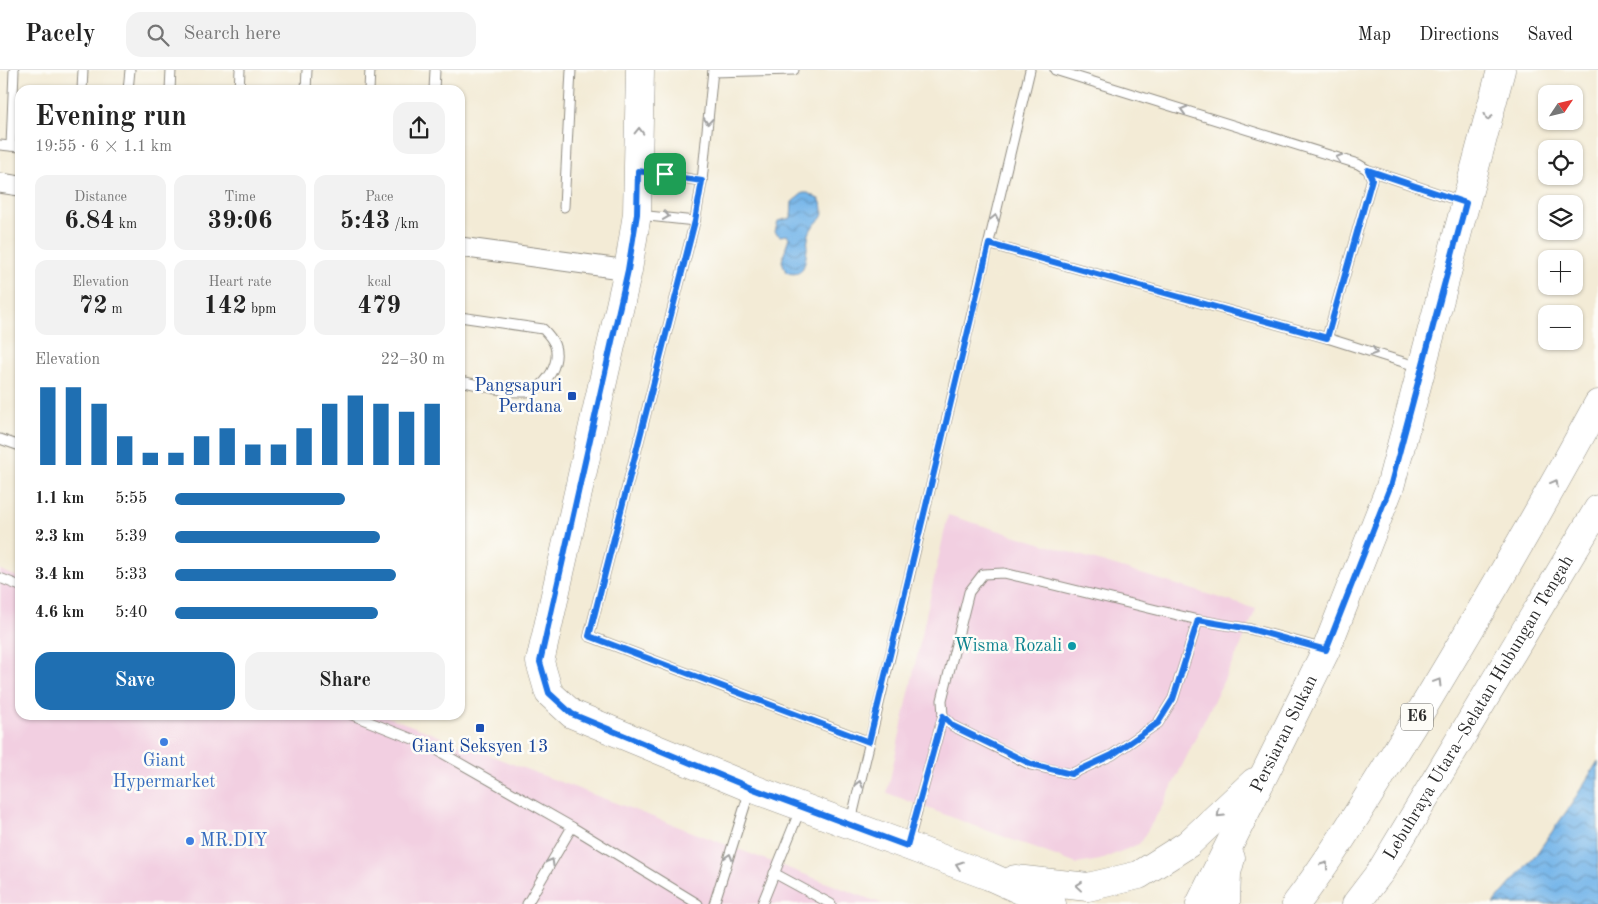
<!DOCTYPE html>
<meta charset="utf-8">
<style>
body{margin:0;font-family:"Old Standard TT",serif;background:#f2f2f2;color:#222;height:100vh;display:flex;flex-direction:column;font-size:19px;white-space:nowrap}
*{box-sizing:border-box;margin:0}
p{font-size:16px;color:#767676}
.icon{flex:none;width:28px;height:28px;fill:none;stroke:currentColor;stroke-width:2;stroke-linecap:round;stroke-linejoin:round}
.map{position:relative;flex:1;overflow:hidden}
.panel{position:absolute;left:15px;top:15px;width:450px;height:635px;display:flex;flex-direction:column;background:#fff;border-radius:15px;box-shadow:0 1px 4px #0004}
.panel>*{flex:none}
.needle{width:32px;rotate:55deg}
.buttons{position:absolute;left:1538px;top:15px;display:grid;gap:10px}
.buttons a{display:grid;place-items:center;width:45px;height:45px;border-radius:10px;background:#fff;box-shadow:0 1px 4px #0004;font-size:25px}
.pin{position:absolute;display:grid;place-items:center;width:42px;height:42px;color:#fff;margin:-21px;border-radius:10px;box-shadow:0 2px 8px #0006}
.round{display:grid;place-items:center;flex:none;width:52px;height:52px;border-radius:15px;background:#f2f2f2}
.summary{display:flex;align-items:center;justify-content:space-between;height:85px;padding:0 20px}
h1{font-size:28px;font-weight:700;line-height:38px}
.figures{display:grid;grid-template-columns:repeat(3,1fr);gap:8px;height:85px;padding:5px 20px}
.figures div{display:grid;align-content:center;border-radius:12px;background:#f2f2f2;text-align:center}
.figures b{font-size:25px;font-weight:700}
.figures small{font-size:14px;font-weight:400}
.figures p{font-size:14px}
.chart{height:140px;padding:10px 20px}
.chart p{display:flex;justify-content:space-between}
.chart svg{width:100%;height:90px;margin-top:5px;stroke:#1f6fb2;stroke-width:6}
.primary-button{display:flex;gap:10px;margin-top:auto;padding:10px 20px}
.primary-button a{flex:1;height:58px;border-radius:15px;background:#1f6fb2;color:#fff;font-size:20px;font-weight:700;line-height:58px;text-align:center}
.primary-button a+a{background:#f2f2f2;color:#222}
ul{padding:0 20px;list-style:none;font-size:16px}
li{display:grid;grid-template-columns:80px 60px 1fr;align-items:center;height:38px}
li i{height:12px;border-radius:6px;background:#1f6fb2}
header{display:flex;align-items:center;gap:30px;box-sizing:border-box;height:70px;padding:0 25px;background:#fff;border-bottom:1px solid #e0e0e0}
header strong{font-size:24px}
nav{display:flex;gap:28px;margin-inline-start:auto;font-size:18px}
.search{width:350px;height:45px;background:#f2f2f2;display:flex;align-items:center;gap:12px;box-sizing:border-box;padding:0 18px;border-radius:15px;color:#767676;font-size:19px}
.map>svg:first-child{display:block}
.built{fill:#f2cfe1}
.water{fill:url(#water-waves);stroke:#50708a}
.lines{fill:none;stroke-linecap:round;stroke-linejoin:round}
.service-casing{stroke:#8f8b80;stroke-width:11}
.minor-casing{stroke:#8f8b80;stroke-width:21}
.primary-casing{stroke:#8f8b80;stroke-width:29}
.motorway-casing{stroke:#8f8b80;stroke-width:29}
.service{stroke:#fff;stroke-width:9}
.minor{stroke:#fff;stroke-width:19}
.primary{stroke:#fff;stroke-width:28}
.motorway{stroke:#fff;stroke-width:28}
.oneway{stroke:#a0a0a0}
.route-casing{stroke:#fff;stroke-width:10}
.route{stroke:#1a73e8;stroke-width:6}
.transit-dot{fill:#1a4fb4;stroke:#fdfcf7;stroke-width:2}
.culture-dot{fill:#0f9aa8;stroke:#fdfcf7;stroke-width:2}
.shop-dot{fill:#3f7fe0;stroke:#fdfcf7;stroke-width:2}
.labels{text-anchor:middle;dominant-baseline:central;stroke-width:5;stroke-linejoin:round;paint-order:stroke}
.shield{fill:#fdfcf7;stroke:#6a6a68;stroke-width:1}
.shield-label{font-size:16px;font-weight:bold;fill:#2b2b2b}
.transit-label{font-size:18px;fill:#164399;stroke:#fdfcf7;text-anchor:end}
.culture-label{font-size:18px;fill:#0d838f;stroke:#fdfcf7;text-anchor:end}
.street-label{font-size:18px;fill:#2b2b2b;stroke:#fdfcf7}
.shop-label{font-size:18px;fill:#366cbe;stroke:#fdfcf7}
</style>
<header>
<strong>Pacely</strong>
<div class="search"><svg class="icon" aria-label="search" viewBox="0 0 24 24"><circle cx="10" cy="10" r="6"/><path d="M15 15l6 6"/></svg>Search here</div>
<nav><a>Map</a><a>Directions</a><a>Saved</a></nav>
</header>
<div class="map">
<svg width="1598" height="834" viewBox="0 0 1598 834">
<defs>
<pattern id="water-waves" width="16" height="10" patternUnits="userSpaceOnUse" patternTransform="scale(1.25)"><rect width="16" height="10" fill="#75b5e9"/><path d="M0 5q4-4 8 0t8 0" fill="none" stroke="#6093bd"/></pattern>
</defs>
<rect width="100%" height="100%" fill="#fdfcf7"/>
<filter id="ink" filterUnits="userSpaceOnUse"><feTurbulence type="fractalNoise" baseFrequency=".02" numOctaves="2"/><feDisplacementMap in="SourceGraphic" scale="10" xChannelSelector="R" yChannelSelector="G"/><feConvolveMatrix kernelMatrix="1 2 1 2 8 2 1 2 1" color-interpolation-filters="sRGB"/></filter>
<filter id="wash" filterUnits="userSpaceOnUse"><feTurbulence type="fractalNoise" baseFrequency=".0096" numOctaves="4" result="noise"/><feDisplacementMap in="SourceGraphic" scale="20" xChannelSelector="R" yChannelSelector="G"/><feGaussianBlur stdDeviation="1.12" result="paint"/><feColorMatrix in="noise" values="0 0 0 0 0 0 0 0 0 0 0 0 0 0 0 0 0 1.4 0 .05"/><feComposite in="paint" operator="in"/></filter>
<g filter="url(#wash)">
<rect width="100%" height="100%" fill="#f3ebd6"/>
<g class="built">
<path d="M948 445 1256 539 1243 571 1163 735 1139 774 1100 790 1077 794 887 723Z"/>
<path d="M0 500 20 508V645H383L883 834H0Z"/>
</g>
<g class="water">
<path d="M803 123H808L820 130C829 153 815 147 809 164 805 178 810 212 786 202L782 191 789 167 787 165 780 166 775 162 778 151 791 148 792 132Z"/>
<path d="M1598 691V834H1493L1537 783 1571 735Z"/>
</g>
</g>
<g filter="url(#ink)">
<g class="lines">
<g class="service-casing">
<g id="service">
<path d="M713 0 702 111 695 151 589 566 869 672"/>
<path d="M1055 0 1358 94 1368 100 1372 109 1327 268"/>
<path d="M713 2 794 0"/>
<path d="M82 20 83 0"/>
<path d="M128 20 130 0"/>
<path d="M170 20 171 0"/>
<path d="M239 20 240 0"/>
<path d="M306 20 307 0"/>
<path d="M369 20 370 0"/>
<path d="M434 20 435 0"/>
<path d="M0 75 20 77"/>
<path d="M11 76 14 0"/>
<path d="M1368 100 1463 132"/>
<path d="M640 101 702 111"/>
<path d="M564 137 571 0"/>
<path d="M639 145 695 151"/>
<path d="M989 174 1327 268 1419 297"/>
<path d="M460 247 543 259C553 269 559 278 555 293 552 305 539 322 526 322 505 323 481 315 460 311"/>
<path d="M0 369 20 376"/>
<path d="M1004 503 1198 550 1173 629 1158 653 1112 685 1071 704 1031 695 953 656 943 646 942 630 969 522 983 504Z"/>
<path d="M0 508 20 516"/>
<path d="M1198 550 1250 559 1324 579"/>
<path d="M352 645 428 675 572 757"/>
<path d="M851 751 1030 0"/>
<path d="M908 774 943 646"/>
<path d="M774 803 831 834"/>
<path d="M527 834 572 757 698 834"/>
<path d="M714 834 750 720"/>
<path d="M762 834 800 740"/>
</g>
</g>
<g class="minor-casing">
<g id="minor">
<path d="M0 113 20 116"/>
<path d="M460 177 628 200"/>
</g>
</g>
<g class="primary-casing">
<g id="primary">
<path d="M640 0 637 144 628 200 540 592 549 623 572 644 751 718 989 806 1052 834"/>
<path d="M1015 809 1088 817 1139 805 1188 774 1254 712"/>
<path id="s1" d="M1200 834 1326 580 1390 417 1501 0"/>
<path d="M1226 834 1227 803 1231 788"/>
</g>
</g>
<g class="motorway-casing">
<g id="motorway">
<path d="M1296 834C1339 777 1374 716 1412 656 1476 550 1539 443 1598 334"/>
<path id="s2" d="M1356 834 1381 801 1598 439"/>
</g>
</g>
<use href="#service" class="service"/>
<use href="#minor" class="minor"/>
<use href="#primary" class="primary"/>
<use href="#motorway" class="motorway"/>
</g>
<defs><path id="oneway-chevron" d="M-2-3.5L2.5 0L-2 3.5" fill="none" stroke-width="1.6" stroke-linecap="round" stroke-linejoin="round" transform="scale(1.25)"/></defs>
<g class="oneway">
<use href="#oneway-chevron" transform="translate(1184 40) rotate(-163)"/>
<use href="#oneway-chevron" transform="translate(1488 47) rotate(105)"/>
<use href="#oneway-chevron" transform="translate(708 51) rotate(96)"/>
<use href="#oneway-chevron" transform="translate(639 61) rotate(-89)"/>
<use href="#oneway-chevron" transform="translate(1339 88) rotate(-163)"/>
<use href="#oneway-chevron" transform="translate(666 146) rotate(8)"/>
<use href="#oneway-chevron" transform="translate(995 148) rotate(-77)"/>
<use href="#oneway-chevron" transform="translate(1374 282) rotate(18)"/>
<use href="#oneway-chevron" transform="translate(1555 413) rotate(-61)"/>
<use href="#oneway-chevron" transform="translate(1438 612) rotate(-59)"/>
<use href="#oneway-chevron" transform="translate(859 714) rotate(-77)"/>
<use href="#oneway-chevron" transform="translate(1220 744) rotate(137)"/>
<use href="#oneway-chevron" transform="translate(729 787) rotate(-73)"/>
<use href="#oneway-chevron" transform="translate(551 792) rotate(-60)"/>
<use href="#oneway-chevron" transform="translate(959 795) rotate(-160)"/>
<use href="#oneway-chevron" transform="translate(1325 795) rotate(-54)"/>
<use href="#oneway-chevron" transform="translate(1079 816) rotate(-174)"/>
</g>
</g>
<g class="lines" filter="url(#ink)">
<g class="route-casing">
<path id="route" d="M1368 100 1466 133 1390 417 1326 580 1250 559 1198 550 1173 629 1158 653 1112 685 1071 704 1031 694 953 656 943 646 907 776 751 718 572 644 549 623 540 592 628 200 637 144 638 101 702 111 695 151 589 566 869 672 989 174 1327 268 1372 109Z"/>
</g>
<use href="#route" class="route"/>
</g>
<g class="transit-dot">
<rect x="567" y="321" width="10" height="10" rx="2.5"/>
<rect x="475" y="653" width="10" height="10" rx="2.5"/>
</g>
<circle class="culture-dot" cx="1072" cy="576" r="5"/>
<g class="shop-dot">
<circle cx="164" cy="672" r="5"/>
<circle cx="190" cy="771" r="5"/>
</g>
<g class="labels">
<rect class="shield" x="1401" y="633.5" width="32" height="27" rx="4"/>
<g class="shield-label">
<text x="1417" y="647">E6</text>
</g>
<g class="transit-label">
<text x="562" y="316">Pangsapuri<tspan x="562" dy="21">Perdana</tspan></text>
<text x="480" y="677" text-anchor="middle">Giant Seksyen 13</text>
</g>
<g class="culture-label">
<text x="1062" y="576">Wisma Rozali</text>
</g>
<g class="street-label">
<text stroke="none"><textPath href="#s2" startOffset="232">Lebuhraya Utara–Selatan Hubungan Tengah</textPath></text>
<text stroke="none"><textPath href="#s1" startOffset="190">Persiaran Sukan</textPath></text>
</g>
<g class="shop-label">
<text x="164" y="691">Giant<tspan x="164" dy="21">Hypermarket</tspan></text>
<text x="200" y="771" text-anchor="start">MR.DIY</text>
</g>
</g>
</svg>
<div class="buttons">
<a><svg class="needle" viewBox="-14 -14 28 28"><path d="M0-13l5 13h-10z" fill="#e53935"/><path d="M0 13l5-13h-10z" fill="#767676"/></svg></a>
<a><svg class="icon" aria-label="locate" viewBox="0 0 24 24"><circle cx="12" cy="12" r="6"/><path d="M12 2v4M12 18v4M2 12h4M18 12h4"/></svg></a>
<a><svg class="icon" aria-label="layers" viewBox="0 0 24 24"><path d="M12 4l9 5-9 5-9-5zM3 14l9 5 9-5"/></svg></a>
<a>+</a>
<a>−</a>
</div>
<div class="pin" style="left:665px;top:104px;background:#1e9e55"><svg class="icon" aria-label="arrive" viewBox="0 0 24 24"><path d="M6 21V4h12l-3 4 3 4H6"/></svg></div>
<section class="panel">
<div class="summary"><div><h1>Evening run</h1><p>19:55 · 6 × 1.1 km</p></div><a class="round"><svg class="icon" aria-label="share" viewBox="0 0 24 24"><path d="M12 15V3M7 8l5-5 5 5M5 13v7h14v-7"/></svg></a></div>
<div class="figures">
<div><p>Distance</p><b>6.84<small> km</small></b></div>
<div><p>Time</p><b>39:06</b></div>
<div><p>Pace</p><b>5:43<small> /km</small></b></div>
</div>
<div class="figures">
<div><p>Elevation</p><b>72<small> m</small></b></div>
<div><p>Heart rate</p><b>142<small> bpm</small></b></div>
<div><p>kcal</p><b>479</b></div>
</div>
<div class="chart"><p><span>Elevation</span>22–30 m</p>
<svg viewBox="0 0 160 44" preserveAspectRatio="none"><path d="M5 44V6M15 44V6M25 44V14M35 44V30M45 44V38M55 44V38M65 44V30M75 44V26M85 44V34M95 44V34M105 44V26M115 44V14M125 44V10M135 44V14M145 44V18M155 44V14"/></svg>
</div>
<ul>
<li><b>1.1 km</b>5:55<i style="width:63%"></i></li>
<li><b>2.3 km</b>5:39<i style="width:76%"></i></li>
<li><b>3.4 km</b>5:33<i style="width:82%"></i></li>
<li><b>4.6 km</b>5:40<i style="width:75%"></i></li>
</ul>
<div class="primary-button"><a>Save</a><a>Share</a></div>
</section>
</div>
